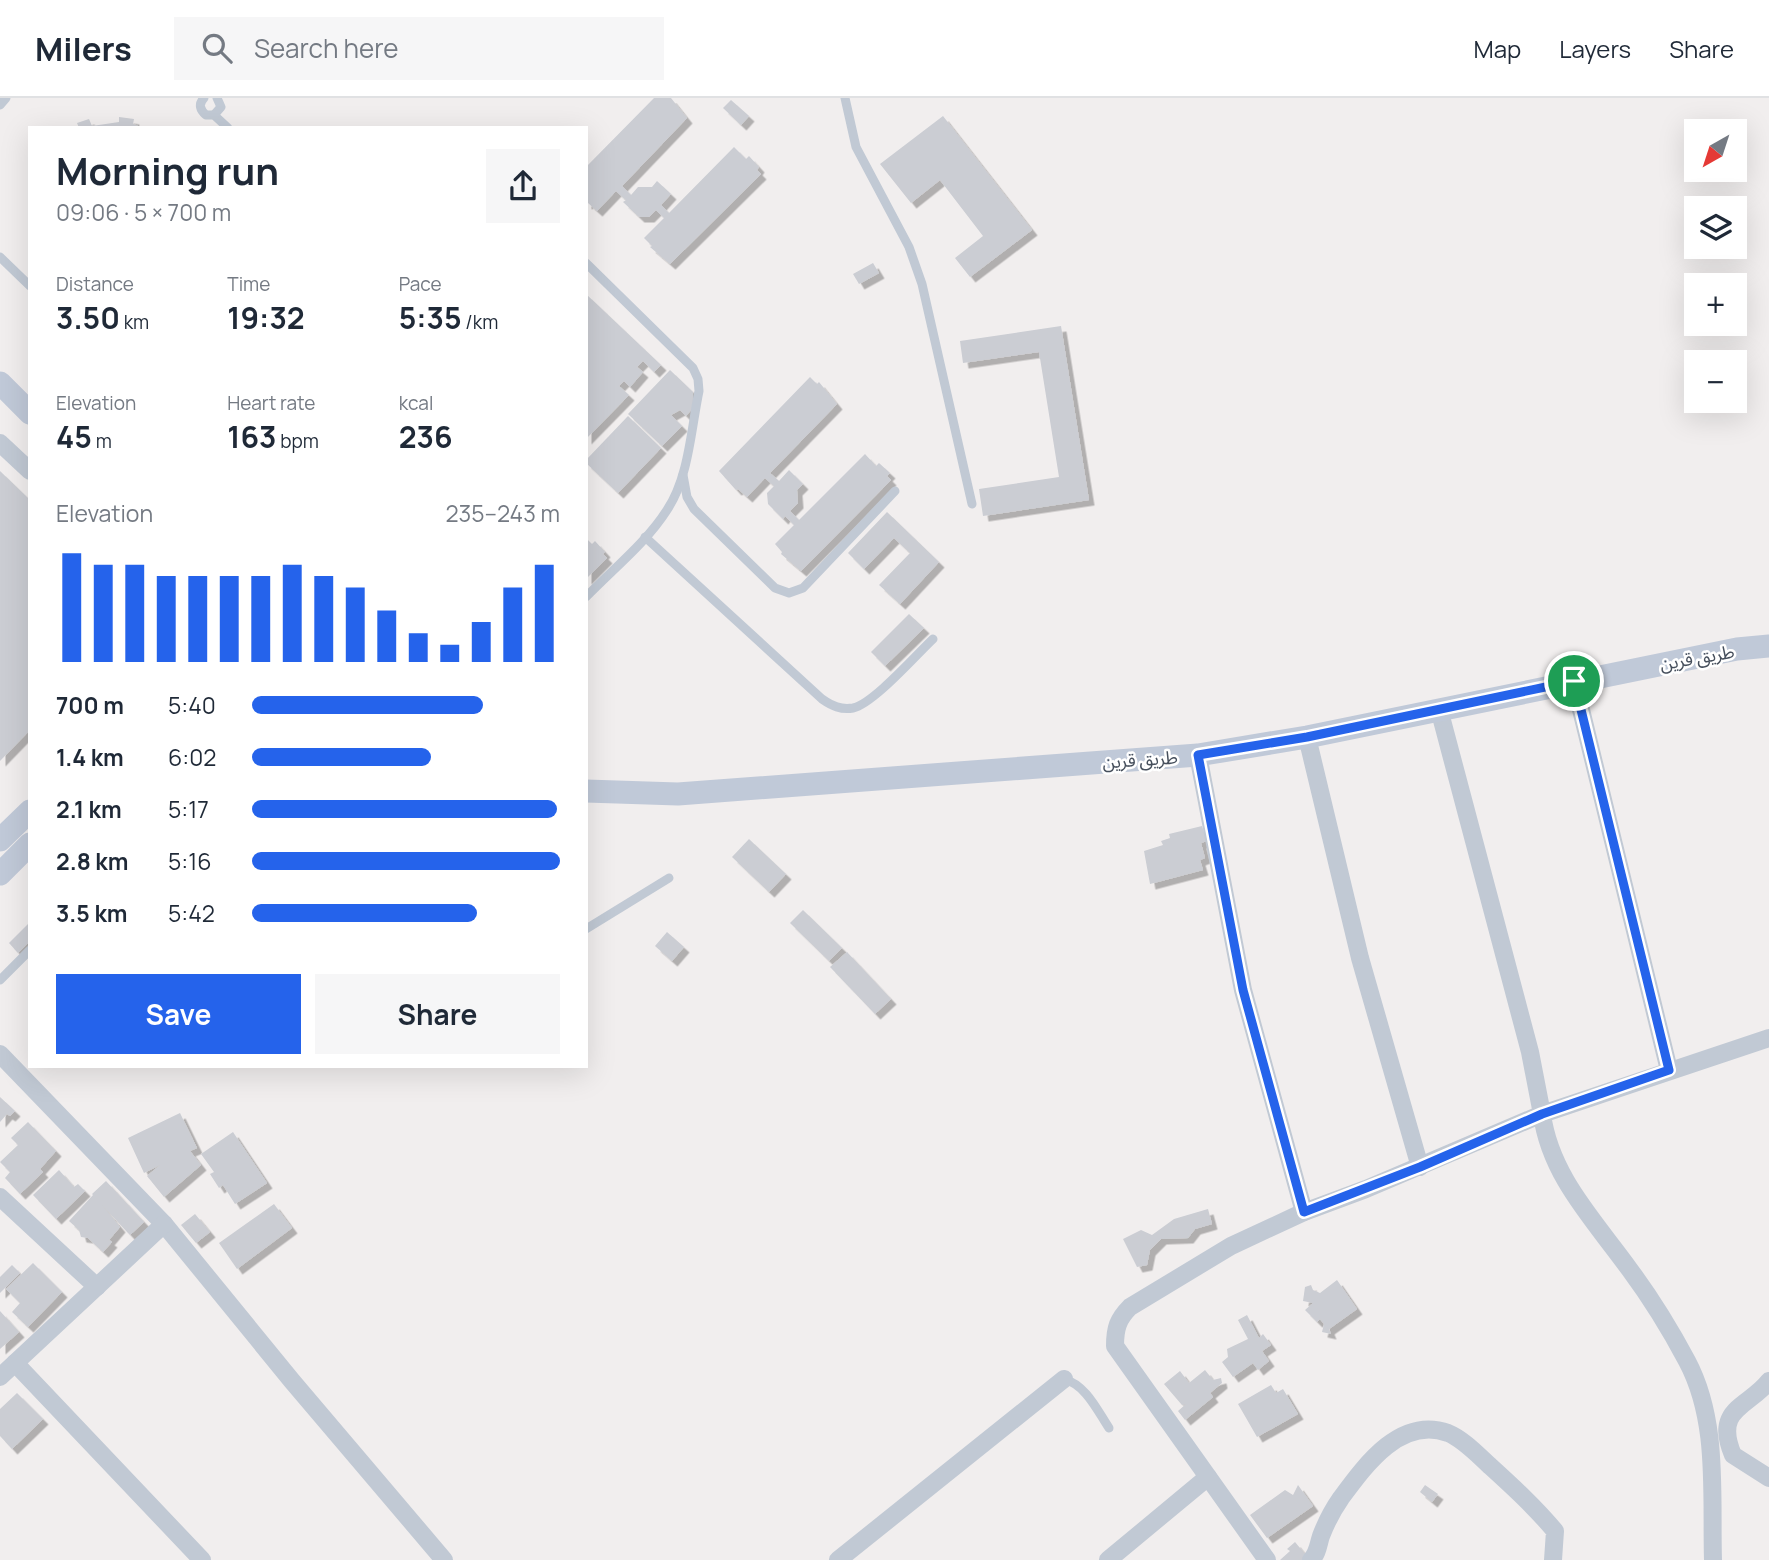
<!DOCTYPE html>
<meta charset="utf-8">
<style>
body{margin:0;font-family:Manrope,"Noto Sans Arabic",sans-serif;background:#f6f6f7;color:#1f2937;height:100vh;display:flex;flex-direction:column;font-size:26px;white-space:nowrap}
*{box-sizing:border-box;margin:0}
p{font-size:23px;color:#747a83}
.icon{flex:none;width:38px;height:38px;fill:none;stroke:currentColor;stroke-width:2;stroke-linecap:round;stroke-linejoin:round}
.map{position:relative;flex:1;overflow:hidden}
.panel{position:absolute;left:28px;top:28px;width:560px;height:942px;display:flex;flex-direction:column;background:#fff;border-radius:0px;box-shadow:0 7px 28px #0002}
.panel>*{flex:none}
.needle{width:46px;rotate:219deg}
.fabs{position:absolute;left:1684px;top:21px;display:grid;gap:14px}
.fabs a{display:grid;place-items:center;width:63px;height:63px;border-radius:0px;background:#fff;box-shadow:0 7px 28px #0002;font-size:35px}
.pin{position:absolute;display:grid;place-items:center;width:60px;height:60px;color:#fff;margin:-30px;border:4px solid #fff;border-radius:50%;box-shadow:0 2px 7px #0007}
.round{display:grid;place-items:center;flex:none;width:74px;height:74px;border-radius:0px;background:#f6f6f7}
.headline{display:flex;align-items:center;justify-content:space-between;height:119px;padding:0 28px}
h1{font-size:38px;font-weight:700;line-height:52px}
.figures{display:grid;grid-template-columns:repeat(3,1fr);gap:10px;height:119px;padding:7px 28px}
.figures div{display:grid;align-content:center}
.figures b{font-size:30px;font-weight:700}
.figures small{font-size:19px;font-weight:400}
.figures p{font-size:19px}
.chart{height:196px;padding:14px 28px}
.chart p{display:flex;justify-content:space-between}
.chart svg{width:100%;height:126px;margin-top:7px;stroke:#2563eb;stroke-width:6}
.cta{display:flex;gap:14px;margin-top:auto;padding:14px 28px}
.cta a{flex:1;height:80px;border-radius:0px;background:#2563eb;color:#fff;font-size:28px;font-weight:700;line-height:80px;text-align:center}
.cta a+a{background:#f6f6f7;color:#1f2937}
ul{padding:0 28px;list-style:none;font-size:23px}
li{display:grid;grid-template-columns:112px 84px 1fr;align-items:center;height:52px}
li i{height:18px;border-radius:9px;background:#2563eb}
header{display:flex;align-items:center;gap:42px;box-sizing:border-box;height:98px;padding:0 35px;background:#fff;border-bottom:2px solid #e0e1e3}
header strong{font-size:33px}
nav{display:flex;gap:38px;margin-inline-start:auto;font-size:24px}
.search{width:490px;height:63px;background:#f6f6f7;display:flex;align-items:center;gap:18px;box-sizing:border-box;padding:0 24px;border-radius:0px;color:#747a83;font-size:26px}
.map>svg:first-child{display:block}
.building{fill:#cbcdd3;filter:url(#shadow)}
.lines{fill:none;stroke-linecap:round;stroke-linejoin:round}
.lane{stroke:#c1c9d4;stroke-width:9}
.street{stroke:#c1c9d4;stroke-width:18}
.secondary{stroke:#c0c9d8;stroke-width:23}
.route-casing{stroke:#fff;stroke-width:14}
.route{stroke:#2563eb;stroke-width:9}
.labels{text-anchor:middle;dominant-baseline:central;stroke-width:5;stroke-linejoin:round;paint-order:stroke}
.street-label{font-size:18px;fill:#464f5c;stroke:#fff}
</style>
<header>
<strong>Milers</strong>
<div class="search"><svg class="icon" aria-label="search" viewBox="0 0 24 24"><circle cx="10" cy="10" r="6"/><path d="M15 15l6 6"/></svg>Search here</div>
<nav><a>Map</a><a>Layers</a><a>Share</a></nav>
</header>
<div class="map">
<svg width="1769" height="1462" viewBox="0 0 1769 1462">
<defs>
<filter id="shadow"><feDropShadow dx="5.5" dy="5.5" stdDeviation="0" flood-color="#0004"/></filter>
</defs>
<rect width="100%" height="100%" fill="#f1eeee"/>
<g class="building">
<path d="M654 0H671L687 20 622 88 631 97 638 89H652L657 83 671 96 661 107 669 115 734 49 746 61 749 58 759 69 757 72 761 76 670 166 650 149 652 148 644 140 664 120 656 112 649 119H639L623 104 626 102 616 93 597 113 588 105 586 106V69Z"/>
<path d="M731 2 749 18 741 27 723 10Z"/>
<path d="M943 18 1032 132 970 179 955 160 983 138 940 82 911 105 880 66Z"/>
<path d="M119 19 134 21 133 26 143 30H79L77 25 89 21 92 28 119 24Z"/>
<path d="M873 165 879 175 859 186 853 176Z"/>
<path d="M586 196 661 267 654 274 643 263 637 269 643 274 630 289 624 283 619 288 629 297 586 341Z"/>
<path d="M1061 228 1089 402 983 418 979 391 1059 379 1039 254 963 265 960 243Z"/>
<path d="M670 272 693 294 692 311 686 318 680 312 671 317 682 328 662 348 628 316Z"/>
<path d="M810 279 817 286 819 284 837 306 770 375 779 383 789 372 803 386 797 392 798 405 790 413 799 422 865 356 876 368 879 365 890 375 887 378 891 382 801 473 781 456 782 454 775 446 794 427 785 418 783 421 768 406 767 395 774 388 765 380 747 399 738 391 736 392 719 373Z"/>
<path d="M628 318 661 350 618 395 586 365V362Z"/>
<path d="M0 373 30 402V632L0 663Z"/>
<path d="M887 414 939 464 900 506 879 487 910 455 894 440 864 471 848 455Z"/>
<path d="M586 440 592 446 595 443 605 454 603 456 607 460 586 481Z"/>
<path d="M909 516 924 530 885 568 871 554Z"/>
<path d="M1202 728 1207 743 1201 745 1205 760 1200 762 1203 772 1150 786 1144 753 1163 747 1161 743 1170 740 1169 736Z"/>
<path d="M749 741 786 776 769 794 732 759Z"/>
<path d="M803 812 842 850 829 863 790 825Z"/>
<path d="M30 824V843L18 855 9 845Z"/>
<path d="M667 834 684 849 672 863 655 848Z"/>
<path d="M847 854 891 901 875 916 830 869Z"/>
<path d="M0 999 15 1013 10 1018 7 1016 0 1024Z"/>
<path d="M180 1015 197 1050 190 1053 201 1067 164 1099 147 1078 160 1067 144 1075 128 1040Z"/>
<path d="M28 1024 56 1053 40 1071 43 1074 20 1096 5 1080 10 1074 0 1064 18 1047 11 1040Z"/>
<path d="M233 1034 267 1085 235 1106 223 1087 219 1090 210 1076 214 1074 201 1056Z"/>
<path d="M59 1072 74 1089 78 1086 85 1093 56 1121 33 1097Z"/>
<path d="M106 1083 144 1124 130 1137 102 1107 120 1129 109 1142 112 1144 103 1154 88 1140 81 1139 79 1132 69 1123 93 1097 92 1096Z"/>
<path d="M274 1106 292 1130 237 1171 219 1145Z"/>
<path d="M1208 1111 1212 1126 1195 1131 1188 1140 1161 1141 1150 1152 1147 1167 1137 1169 1123 1141 1141 1132 1152 1137 1174 1121Z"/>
<path d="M195 1116 210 1134 196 1145 181 1127Z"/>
<path d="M33 1165 62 1194 28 1229 12 1214 20 1205 6 1191Z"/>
<path d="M12 1167 20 1175 0 1195V1179Z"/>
<path d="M1337 1182 1357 1211 1329 1231 1331 1236 1322 1234 1324 1226 1320 1221 1317 1224 1305 1212 1313 1205 1303 1203 1305 1189 1311 1187 1313 1192 1320 1195Z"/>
<path d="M0 1213 19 1234 0 1251Z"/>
<path d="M1247 1217 1259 1240 1263 1236 1271 1247 1262 1253 1269 1263 1258 1272 1253 1265 1233 1279 1222 1264 1228 1259 1227 1251 1248 1241 1238 1222Z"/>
<path d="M1205 1272 1213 1282 1221 1280 1222 1285 1210 1295 1213 1299 1185 1322 1178 1313 1186 1306 1182 1307 1164 1286 1180 1273 1189 1285Z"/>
<path d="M1271 1287 1276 1295 1283 1291 1298 1316 1257 1339 1238 1306Z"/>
<path d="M17 1295 43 1321 12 1351 0 1338V1311Z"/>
<path d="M1298 1387 1313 1408 1267 1440 1250 1417 1285 1392 1293 1397Z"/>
<path d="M1425 1387 1438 1396 1432 1404 1420 1394Z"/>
<path d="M1295 1444 1310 1462H1280L1290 1453 1287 1451Z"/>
</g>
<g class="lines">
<g class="lane">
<path d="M204 0C198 6 200 12 206 17H214L228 30"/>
<path d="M845 0 856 49 909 149 922 186 972 406"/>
<path d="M0 7 6 0"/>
<path d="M214 17 221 9 217 0"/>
<path d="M0 159 30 188"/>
<path d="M586 165 693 270 698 281 699 293C691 331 689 379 667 412 646 445 613 471 586 499"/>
<path d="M683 377 687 399 694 411 775 490 789 495 803 490 895 393"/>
<path d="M645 439 822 601C832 608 841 612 853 610 873 606 916 557 933 541"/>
<path d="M586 831 669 780"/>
<path d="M0 882 30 852"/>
<path d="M1064 1281C1086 1287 1097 1312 1109 1330"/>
</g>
<g class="street">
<path d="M0 345 30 373"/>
<path d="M1574 583 1669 972"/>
<path d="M1307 639 1360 860 1420 1069"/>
<path d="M1198 657 1243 892 1304 1114"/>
<path d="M0 956 164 1126 292 1283 444 1462"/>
<path d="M0 1099 97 1189"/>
<path d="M15 1265 202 1462"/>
<path d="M0 1279 164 1126"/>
<path d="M1769 1283C1749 1309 1713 1310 1733 1357L1769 1380"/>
<path d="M838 1462 1064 1281"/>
<path d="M1108 1462 1208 1379"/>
<path d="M1267 1462 1115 1248C1115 1230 1118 1221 1130 1209L1231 1148 1304 1114 1366 1091 1542 1016 1530 954 1439 611"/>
<path d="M1311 1462C1318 1455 1318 1447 1321 1438 1326 1425 1334 1410 1341 1400 1366 1366 1401 1318 1448 1335 1463 1341 1478 1357 1490 1368 1513 1389 1535 1409 1555 1433L1553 1462"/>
<path d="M1713 1462C1711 1396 1719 1323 1687 1263 1671 1233 1650 1199 1630 1172 1595 1123 1550 1078 1542 1016L1769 940"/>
</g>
<g class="secondary">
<path d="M0 285 30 315"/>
<path d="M586 693 678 696 1198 657 1307 639 1737 551 1769 548"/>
<path d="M0 742 30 713"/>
<path d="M0 776 30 746"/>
</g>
</g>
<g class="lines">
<g class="route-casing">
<path id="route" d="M1574 583 1669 972 1542 1016 1420 1069 1304 1114 1243 892 1198 657 1307 639Z"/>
</g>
<use href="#route" class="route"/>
</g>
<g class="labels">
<g class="street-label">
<text transform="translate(1697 559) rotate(-10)">طريق قرين</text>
<text transform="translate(1140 661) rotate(-4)">طريق قرين</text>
</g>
</g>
</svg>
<div class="fabs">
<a><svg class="needle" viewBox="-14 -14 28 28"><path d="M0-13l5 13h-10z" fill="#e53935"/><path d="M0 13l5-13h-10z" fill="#747a83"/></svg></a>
<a><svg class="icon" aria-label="layers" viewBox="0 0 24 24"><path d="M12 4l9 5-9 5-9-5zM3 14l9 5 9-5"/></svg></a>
<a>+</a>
<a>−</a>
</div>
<div class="pin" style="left:1574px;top:583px;background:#1e9e55"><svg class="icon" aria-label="arrive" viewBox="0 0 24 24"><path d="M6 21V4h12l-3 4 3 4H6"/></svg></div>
<section class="panel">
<div class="headline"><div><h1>Morning run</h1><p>09:06 · 5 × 700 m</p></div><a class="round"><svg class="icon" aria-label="share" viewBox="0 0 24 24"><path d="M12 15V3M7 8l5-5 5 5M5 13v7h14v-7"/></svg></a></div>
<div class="figures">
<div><p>Distance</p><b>3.50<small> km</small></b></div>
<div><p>Time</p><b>19:32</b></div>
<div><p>Pace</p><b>5:35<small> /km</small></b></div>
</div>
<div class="figures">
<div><p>Elevation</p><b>45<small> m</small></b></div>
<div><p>Heart rate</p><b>163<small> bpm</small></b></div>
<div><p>kcal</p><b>236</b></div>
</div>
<div class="chart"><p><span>Elevation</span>235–243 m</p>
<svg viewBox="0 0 160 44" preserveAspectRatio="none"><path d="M5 44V6M15 44V10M25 44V10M35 44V14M45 44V14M55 44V14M65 44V14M75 44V10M85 44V14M95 44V18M105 44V26M115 44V34M125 44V38M135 44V30M145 44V18M155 44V10"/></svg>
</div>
<ul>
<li><b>700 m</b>5:40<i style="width:75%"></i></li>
<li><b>1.4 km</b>6:02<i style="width:58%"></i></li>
<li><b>2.1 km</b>5:17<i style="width:99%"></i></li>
<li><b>2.8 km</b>5:16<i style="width:100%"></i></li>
<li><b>3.5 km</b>5:42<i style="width:73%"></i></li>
</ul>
<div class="cta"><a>Save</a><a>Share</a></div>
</section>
</div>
